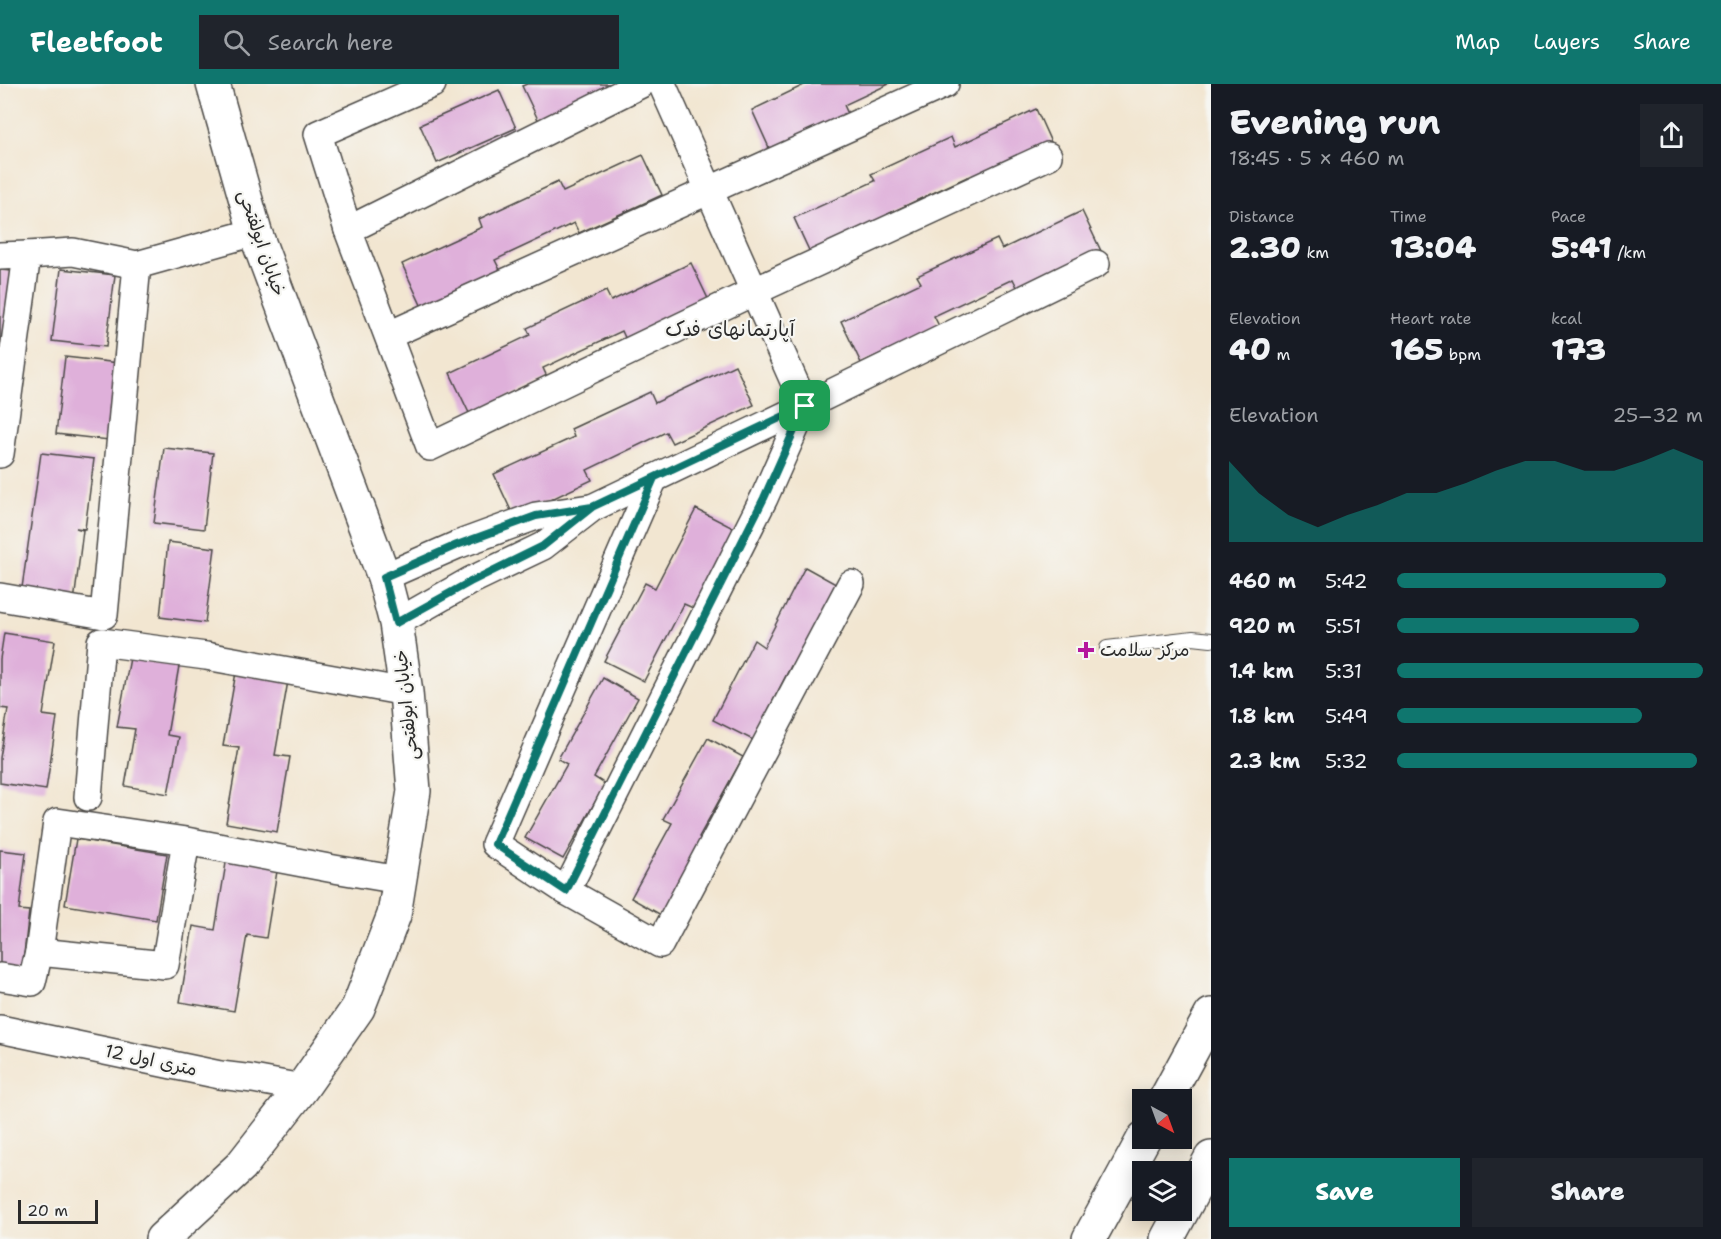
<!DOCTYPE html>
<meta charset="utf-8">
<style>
body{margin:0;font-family:"Shantell Sans","Playpen Sans Arabic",sans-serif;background:#20242c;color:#f1f3f6;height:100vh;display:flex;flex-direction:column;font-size:22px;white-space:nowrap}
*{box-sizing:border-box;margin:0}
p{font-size:20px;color:#9ea1a6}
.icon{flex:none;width:33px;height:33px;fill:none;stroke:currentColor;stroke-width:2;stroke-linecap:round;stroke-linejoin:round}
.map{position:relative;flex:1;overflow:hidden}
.panel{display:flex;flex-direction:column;background:#171b24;width:510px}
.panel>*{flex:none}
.needle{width:39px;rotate:139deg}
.fabs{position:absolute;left:1132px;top:1005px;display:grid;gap:12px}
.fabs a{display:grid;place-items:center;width:60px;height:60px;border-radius:0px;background:#171b24;box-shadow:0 3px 15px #0003;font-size:30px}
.scale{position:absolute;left:18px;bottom:15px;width:80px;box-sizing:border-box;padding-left:6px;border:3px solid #2b2b2b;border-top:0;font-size:16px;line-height:21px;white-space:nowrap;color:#2b2b2b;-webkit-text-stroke:4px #f6f6f2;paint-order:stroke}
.pin{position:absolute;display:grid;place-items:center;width:51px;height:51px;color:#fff;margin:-26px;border-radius:12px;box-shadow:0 3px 9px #0006}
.round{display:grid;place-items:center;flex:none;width:63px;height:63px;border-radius:0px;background:#20242c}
.summary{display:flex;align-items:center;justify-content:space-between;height:102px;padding:0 18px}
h1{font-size:33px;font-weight:800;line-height:45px}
.metrics{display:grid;grid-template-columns:repeat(3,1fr);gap:9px;height:102px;padding:6px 18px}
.metrics div{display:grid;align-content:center}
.metrics b{font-size:30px;font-weight:800}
.metrics small{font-size:16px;font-weight:400}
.metrics p{font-size:16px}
.chart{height:168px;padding:12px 18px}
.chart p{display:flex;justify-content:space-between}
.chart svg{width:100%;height:108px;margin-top:6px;fill:#0f766e;opacity:.7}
.button{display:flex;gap:12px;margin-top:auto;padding:12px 18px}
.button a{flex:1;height:69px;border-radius:0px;background:#0f766e;color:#fff;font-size:24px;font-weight:800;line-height:69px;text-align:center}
.button a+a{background:#20242c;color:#f1f3f6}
ul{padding:0 18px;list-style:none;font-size:20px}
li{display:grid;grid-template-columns:96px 72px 1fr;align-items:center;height:45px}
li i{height:15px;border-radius:8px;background:#0f766e}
header{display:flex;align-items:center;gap:36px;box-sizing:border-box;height:84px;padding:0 30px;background:#0f766e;color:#fff}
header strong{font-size:28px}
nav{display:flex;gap:33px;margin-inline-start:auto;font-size:21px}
.search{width:420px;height:54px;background:#20242c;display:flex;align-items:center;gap:15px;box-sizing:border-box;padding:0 21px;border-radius:0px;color:#9ea1a6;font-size:22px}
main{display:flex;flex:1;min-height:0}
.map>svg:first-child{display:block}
.building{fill:#dfb0da}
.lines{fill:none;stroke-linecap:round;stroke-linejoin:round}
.lane-casing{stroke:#494744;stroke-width:16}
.street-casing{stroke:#494744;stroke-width:30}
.secondary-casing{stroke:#494744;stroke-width:36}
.lane{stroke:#fff;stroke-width:14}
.street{stroke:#fff;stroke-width:27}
.secondary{stroke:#fff;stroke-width:33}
.route-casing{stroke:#fff;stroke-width:12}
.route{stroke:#0f766e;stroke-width:8}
.poi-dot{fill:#b5179e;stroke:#f6f6f2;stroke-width:2}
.labels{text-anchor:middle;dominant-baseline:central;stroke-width:4.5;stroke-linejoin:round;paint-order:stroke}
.street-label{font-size:18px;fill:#2b2b2b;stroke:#f6f6f2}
.poi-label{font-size:18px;fill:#2b2b2b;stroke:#f6f6f2;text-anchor:start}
.neighbourhood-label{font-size:20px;fill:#2b2b2b;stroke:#f6f6f2}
</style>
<header>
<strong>Fleetfoot</strong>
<div class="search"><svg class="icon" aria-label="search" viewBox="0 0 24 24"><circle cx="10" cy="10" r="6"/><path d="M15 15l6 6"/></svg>Search here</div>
<nav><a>Map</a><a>Layers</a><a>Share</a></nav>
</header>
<main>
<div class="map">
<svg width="1211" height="1155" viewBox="0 0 1211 1155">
<rect width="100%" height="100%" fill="#f6f6f2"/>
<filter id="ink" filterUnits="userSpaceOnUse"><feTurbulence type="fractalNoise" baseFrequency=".0167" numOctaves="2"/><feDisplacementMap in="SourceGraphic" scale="12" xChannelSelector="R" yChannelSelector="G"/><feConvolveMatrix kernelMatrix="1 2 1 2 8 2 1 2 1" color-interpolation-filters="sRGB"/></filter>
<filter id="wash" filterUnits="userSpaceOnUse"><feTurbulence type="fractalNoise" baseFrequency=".008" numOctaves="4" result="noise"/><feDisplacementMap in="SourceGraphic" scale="24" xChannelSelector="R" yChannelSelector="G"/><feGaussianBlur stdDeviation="1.35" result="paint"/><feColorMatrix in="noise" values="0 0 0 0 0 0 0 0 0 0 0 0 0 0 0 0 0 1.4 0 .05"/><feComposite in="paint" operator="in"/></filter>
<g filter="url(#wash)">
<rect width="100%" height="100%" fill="#f2e6d1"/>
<g id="blocks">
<g class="building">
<path d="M527 0H616L542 44 522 2Z"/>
<path d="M806 0H889L844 21 849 32 771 68 752 26Z"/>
<path d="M499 6 516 44 437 79 420 41Z"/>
<path d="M1036 25 1054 65 971 103 967 93 888 130 892 140 814 177 794 134 875 97 871 90 951 53 955 63Z"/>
<path d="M643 71 662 111 579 149 574 139 495 176 500 186 422 223 402 180 482 143 479 135 558 98 563 108Z"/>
<path d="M1082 127 1101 167 1018 205 1013 195 934 232 939 242 861 279 841 237 921 199 917 192 997 155 1002 165Z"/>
<path d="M691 179 710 219 627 258 622 247 543 284 548 295 470 331 450 289 530 251 527 244 606 207 611 217Z"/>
<path d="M61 185 115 191 106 263 52 257Z"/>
<path d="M0 186 12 187 4 258H0Z"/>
<path d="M65 273 119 279 109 356 56 350Z"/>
<path d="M735 281 754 321 672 359 666 348 587 386 592 396 514 433 494 390 574 353 571 345 650 308 655 319Z"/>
<path d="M164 364 213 369 204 445 154 439Z"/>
<path d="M41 369 94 375 85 445 76 444 83 446 74 518 21 511Z"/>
<path d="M696 425 735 445 693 524 684 520 644 597 604 577 645 499 655 504Z"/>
<path d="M168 458 215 464 205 539 160 533Z"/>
<path d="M805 483 843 504 802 583 793 578 753 656 713 636 754 556 764 563Z"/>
<path d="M4 549 55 557 43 631 57 633 46 706 0 699V674L8 625 0 624V575Z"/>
<path d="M130 574 179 582 167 651 179 653 168 710 125 702 135 645 117 643Z"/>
<path d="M236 588 288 597 275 671 290 673 277 748 226 739 239 664 223 662Z"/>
<path d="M603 594 638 614 594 693 605 700 563 775 525 754 567 680 558 675Z"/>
<path d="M708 654 743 673 699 753 710 759 668 835 631 814 672 739 663 735Z"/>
<path d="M76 755 167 770 156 836 65 821Z"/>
<path d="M0 766 26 769 19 826 29 827 22 887 0 884Z"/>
<path d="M227 773 278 781 266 854 247 851 234 927 180 918 193 842 215 846Z"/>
</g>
</g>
</g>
<g filter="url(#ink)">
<use href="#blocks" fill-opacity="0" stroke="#494744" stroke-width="1.5"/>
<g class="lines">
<g class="lane-casing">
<path id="lane" d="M1107 564 1193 554 1211 556"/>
</g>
<g class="street-casing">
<g id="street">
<path d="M641 0 348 146 430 363 753 208 1048 72"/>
<path d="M662 0 805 322 764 414 566 807 660 860 851 500"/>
<path d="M348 146 318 50 432 0"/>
<path d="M0 172 27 171"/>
<path d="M389 251 945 0"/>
<path d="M0 370 27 171 73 168 137 181 255 148"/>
<path d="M384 493 457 461 536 432 590 424"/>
<path d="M0 513 104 531 137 181"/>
<path d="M396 539 470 497 543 462 592 424 805 322 1096 180"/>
<path d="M88 713 101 558 206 572 406 608"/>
<path d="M186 757 165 881 39 868 57 738 186 757 334 785 399 796"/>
<path d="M566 807 495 760 654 394"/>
<path d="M0 893 32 898 39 868"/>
<path d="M0 945 220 991 253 995 302 1004"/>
</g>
</g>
<g class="secondary-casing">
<g id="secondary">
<path d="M1165 1016 1211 931"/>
<path d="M162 1155 241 1082 302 1004 358 924 394 831 414 707 406 608 396 539 384 493 255 148 213 0"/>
<path d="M1089 1155 1144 1054"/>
<path d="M1167 1155 1211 1074"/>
</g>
</g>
<use href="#lane" class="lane"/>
<use href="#street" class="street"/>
<use href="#secondary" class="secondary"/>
</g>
</g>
<g class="lines" filter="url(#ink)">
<g class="route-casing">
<path id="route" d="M805 322 592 423 536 432 457 461 384 493 396 539 470 498 543 462 592 423 654 394 495 760 566 807 764 414 805 322"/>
</g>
<use href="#route" class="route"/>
</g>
<path class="poi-dot" d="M1083 557h6v6h6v6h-6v6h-6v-6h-6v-6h6z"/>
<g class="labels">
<g class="street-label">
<text transform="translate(262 159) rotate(71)">خیابان ابولفتحی</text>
<text transform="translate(406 621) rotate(-96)">خیابان ابولفتحی</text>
<text transform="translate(151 976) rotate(12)">12 متری اول</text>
</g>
<g class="poi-label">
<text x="1100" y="566">مرکز سلامت</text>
</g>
<g class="neighbourhood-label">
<text x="730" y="245">آپارتمانهای فدک</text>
</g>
</g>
</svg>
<div class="fabs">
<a><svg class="needle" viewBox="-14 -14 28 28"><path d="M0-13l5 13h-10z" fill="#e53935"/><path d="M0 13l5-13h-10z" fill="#9ea1a6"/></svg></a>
<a><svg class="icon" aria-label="layers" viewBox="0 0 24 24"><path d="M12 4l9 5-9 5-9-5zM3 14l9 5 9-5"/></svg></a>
</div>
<div class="scale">20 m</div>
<div class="pin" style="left:805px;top:322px;background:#1e9e55"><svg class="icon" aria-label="arrive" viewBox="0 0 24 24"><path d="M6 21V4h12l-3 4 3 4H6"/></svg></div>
</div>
<section class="panel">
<div class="summary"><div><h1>Evening run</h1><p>18:45 · 5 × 460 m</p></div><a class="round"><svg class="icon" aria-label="share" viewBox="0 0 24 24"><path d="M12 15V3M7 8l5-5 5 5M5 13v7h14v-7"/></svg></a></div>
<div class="metrics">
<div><p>Distance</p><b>2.30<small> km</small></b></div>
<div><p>Time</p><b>13:04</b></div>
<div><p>Pace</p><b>5:41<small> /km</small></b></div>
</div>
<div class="metrics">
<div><p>Elevation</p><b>40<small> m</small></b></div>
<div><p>Heart rate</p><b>165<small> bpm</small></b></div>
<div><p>kcal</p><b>173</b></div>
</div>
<div class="chart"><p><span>Elevation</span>25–32 m</p>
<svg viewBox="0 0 160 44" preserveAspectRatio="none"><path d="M0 44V11L10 24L20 33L30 38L40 33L50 29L60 24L70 24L80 20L90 15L100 11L110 11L120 15L130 15L140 11L150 6L160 11V44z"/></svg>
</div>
<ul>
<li><b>460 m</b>5:42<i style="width:88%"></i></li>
<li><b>920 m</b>5:51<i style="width:79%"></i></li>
<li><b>1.4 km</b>5:31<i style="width:100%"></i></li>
<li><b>1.8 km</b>5:49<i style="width:80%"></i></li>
<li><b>2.3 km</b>5:32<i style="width:98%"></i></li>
</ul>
<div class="button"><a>Save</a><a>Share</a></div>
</section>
</main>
